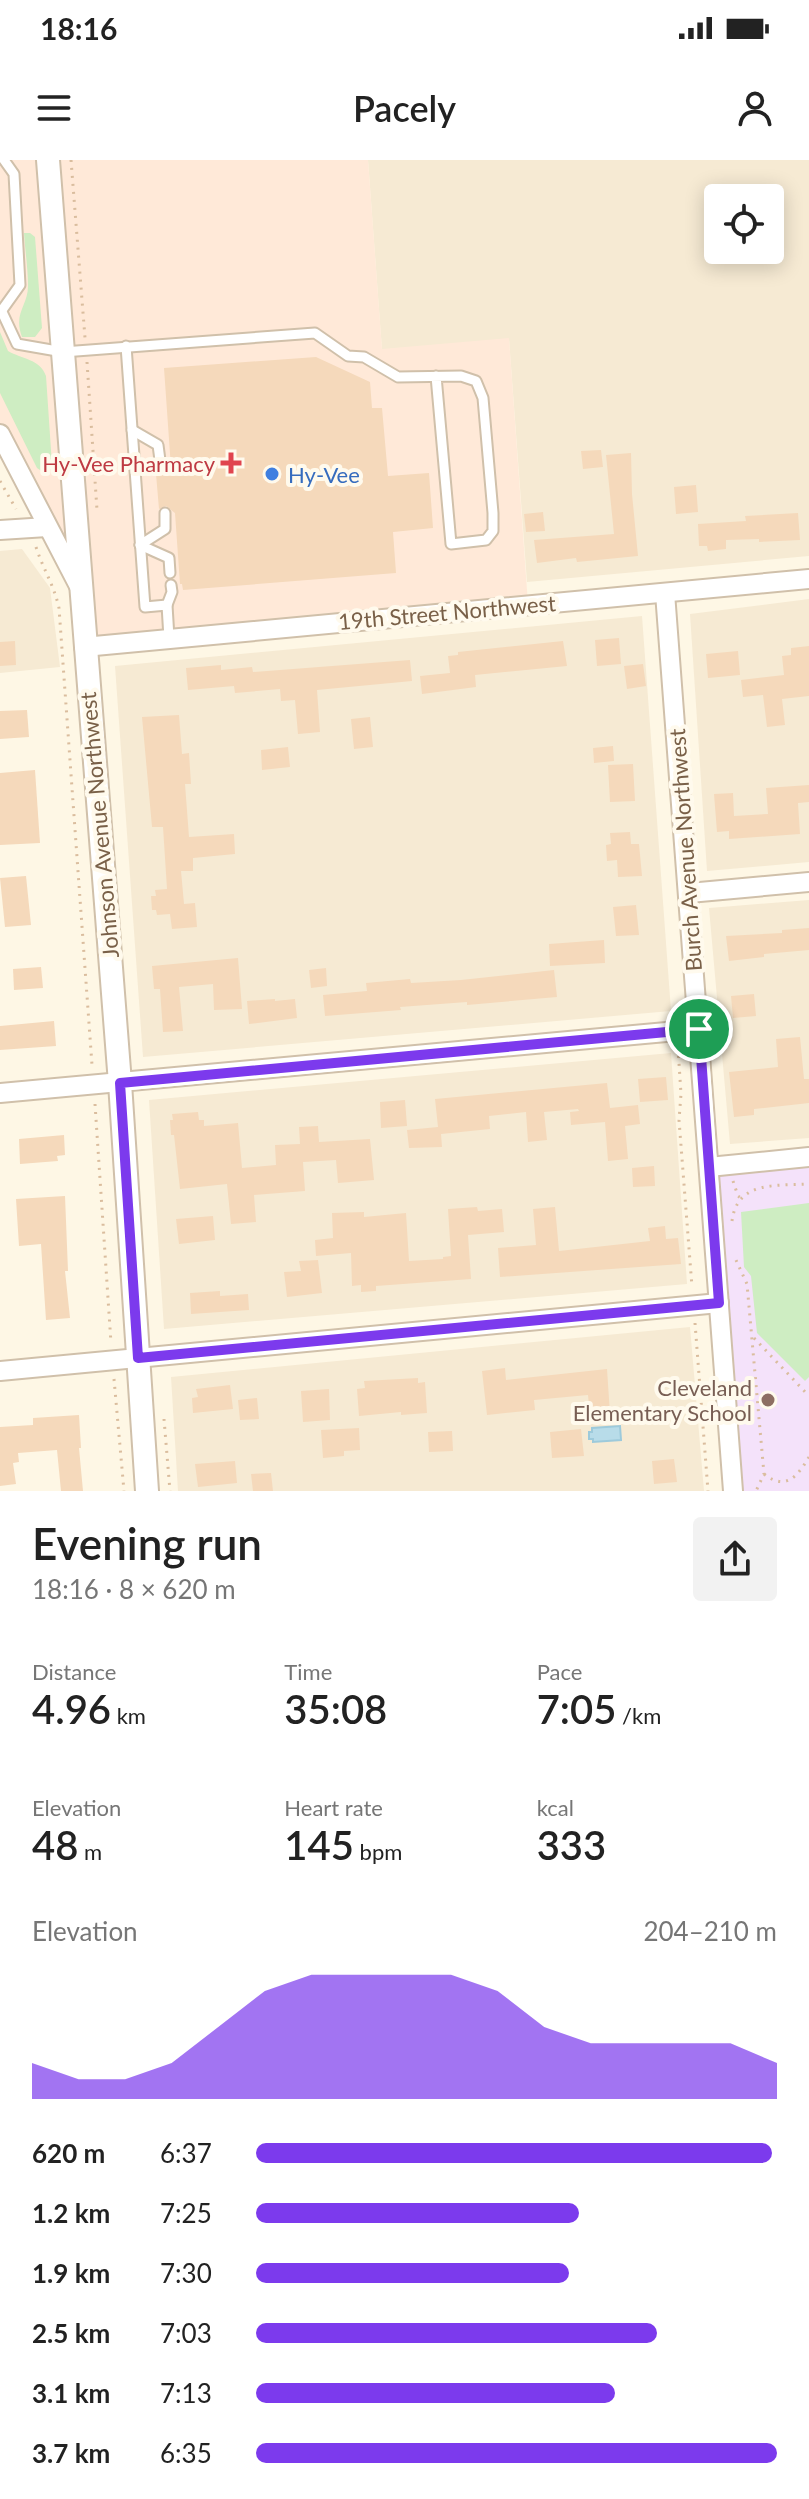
<!DOCTYPE html>
<meta charset="utf-8">
<style>
body{margin:0;font-family:Lato,sans-serif;background:#f2f2f2;color:#222;height:100vh;display:flex;flex-direction:column;font-size:30px;white-space:nowrap}
*{box-sizing:border-box;margin:0}
p{font-size:26px;color:#767676}
.icon{flex:none;width:44px;height:44px;fill:none;stroke:currentColor;stroke-width:2;stroke-linecap:round;stroke-linejoin:round}
.map{position:relative;height:1331px;overflow:hidden}
.sheet{display:flex;flex-direction:column;background:#fff;flex:1}
.sheet>*{flex:none}
.buttons{position:absolute;left:704px;top:24px;display:grid;gap:16px}
.buttons a{display:grid;place-items:center;width:80px;height:80px;border-radius:8px;background:#fff;box-shadow:0 4px 20px #0003;font-size:40px}
.pin{position:absolute;display:grid;place-items:center;width:68px;height:68px;color:#fff;margin:-34px;border:4px solid #fff;border-radius:50%;box-shadow:0 2px 8px #0007}
.round{display:grid;place-items:center;flex:none;width:84px;height:84px;border-radius:8px;background:#f2f2f2}
.overview{display:flex;align-items:center;justify-content:space-between;height:136px;padding:0 32px}
h1{font-size:44px;font-weight:600;line-height:60px}
.metrics{display:grid;grid-template-columns:repeat(3,1fr);gap:12px;height:136px;padding:8px 32px}
.metrics div{display:grid;align-content:center}
.metrics b{font-size:40px;font-weight:600}
.metrics small{font-size:22px;font-weight:400}
.metrics p{font-size:22px}
.chart{height:224px;padding:16px 32px}
.chart p{display:flex;justify-content:space-between}
.chart svg{width:100%;height:144px;margin-top:8px;fill:#7c3aed;opacity:.7}
ul{padding:0 32px;list-style:none;font-size:26px}
li{display:grid;grid-template-columns:128px 96px 1fr;align-items:center;height:60px}
li i{height:20px;border-radius:10px;background:#7c3aed}
.status{display:flex;justify-content:space-between;align-items:center;height:56px;padding:0 40px;background:#fff;direction:ltr}
.status svg{height:22px;fill:currentColor}
header{display:flex;justify-content:space-between;align-items:center;height:104px;padding:0 32px;background:#fff;font-size:36px;font-weight:600}
.map>svg:first-child{display:block}
.residential{fill:#f6ead3;fill-rule:evenodd}
.commercial{fill:#ffe9d8}
.education{fill:#f4e2fa}
.green{fill:#ceedc2}
.water{fill:#b8dce9;stroke:#9dcadb;stroke-width:2}
.building{fill:#f5d9bb}
.lines{fill:none;stroke-linecap:round;stroke-linejoin:round}
.service-casing{stroke:#d0c0aa;stroke-width:13}
.minor-casing{stroke:#d0c0aa;stroke-width:22}
.tertiary-casing{stroke:#d0c0aa;stroke-width:26}
.path{stroke:#dabd9e;stroke-width:3;stroke-dasharray:2 6;stroke-linecap:butt}
.service{stroke:#fff;stroke-width:9}
.minor{stroke:#fff;stroke-width:18}
.tertiary{stroke:#fff;stroke-width:22}
.route-casing{stroke:#fff;stroke-width:16}
.route{stroke:#7c3aed;stroke-width:10}
.health-dot{fill:#e0444e;stroke:#fffaed;stroke-width:3}
.shop-dot{fill:#3f7fe0;stroke:#fffaed;stroke-width:3}
.education-dot{fill:#8d6e63;stroke:#fffaed;stroke-width:3}
.labels{text-anchor:middle;dominant-baseline:central;stroke-width:8;stroke-linejoin:round;paint-order:stroke}
.health-label{font-size:22px;fill:#be3a42;stroke:#fffaed;text-anchor:end}
.shop-label{font-size:22px;fill:#366cbe;stroke:#fffaed;text-anchor:start}
.street-label{font-size:22px;fill:#796048;stroke:#fffaed}
.education-label{font-size:22px;fill:#785e54;stroke:#fffaed;text-anchor:end}
</style>
<div class="status"><b>18:16</b><svg viewBox="0 0 49 12"><path d="M0 12V9h3v3zM5 12V6h3v6zM10 12V3h3v9zM15 12V0h3v12zM26 1h20v11H26zM47 4h2v5h-2z"/></svg></div>
<header><svg class="icon" aria-label="menu" viewBox="0 0 24 24"><path d="M4 6h16M4 12h16M4 18h16"/></svg>Pacely<svg class="icon" aria-label="person" viewBox="0 0 24 24"><circle cx="12" cy="8" r="4"/><path d="M4 21q1-7 8-7t8 7"/></svg></header>
<div class="map">
<svg width="809" height="1331" viewBox="0 0 809 1331">
<rect width="100%" height="100%" fill="#fef7e5"/>
<g class="residential">
<path d="M368 0H809V396L527 422 509 179 382 190ZM718 38H770V90H718Z"/>
<path d="M22 389 50 428 60 507 0 513V391Z"/>
<path d="M809 439V702L707 711 690 454Z"/>
<path d="M642 456 671 851 143 897 115 506Z"/>
<path d="M809 740V978L730 984 709 748Z"/>
<path d="M671 893 687 1124 164 1169 149 940Z"/>
<path d="M690 1167 704 1331H178L171 1217Z"/>
</g>
<path class="commercial" d="M0 0H368L382 189 509 178 528 444 84 487 80 428 0 274Z"/>
<path class="education" d="M809 997V1331H733L709 1007Z"/>
<g class="green">
<path d="M24 73H30L35 77 42 168 35 177H22C13 153 28 146 28 126 28 108 25 90 24 73Z"/>
<path d="M0 172 8 191C22 199 40 199 46 216L52 305 49 310 43 312 37 308 0 233Z"/>
<path d="M809 1043V1217L805 1221 757 1173 751 1116 744 1107 741 1052Z"/>
</g>
<path class="water" d="M620 1266 621 1280 593 1282V1279H589V1272H592V1268Z"/>
<g class="building">
<path d="M316 197 370 222 372 248H382L388 316 429 313 433 368 393 372 396 413 183 430 182 424H180L175 353 166 346 159 349 156 314 163 315 168 308H171L164 208Z"/>
<path d="M601 290 603 307 583 309 581 291Z"/>
<path d="M631 293 632 334 638 396 577 402 576 398 537 403 534 380 614 374 606 295Z"/>
<path d="M696 325 698 352 676 354 674 327Z"/>
<path d="M543 352 545 371 526 372 524 354Z"/>
<path d="M798 353 800 380 759 382V379L726 380V389L708 391 707 386H699L698 364 746 361 745 356Z"/>
<path d="M619 478 621 504 597 506 595 480Z"/>
<path d="M15 481 16 505 0 506V482Z"/>
<path d="M563 481 567 506 475 515 476 527 422 534 420 516 450 513 448 496 458 495V492Z"/>
<path d="M809 486V536L782 539 785 565 767 567 763 535 743 537 741 520 784 515 782 496 791 495V488Z"/>
<path d="M738 491 740 515 708 518 706 494Z"/>
<path d="M410 500 412 521 317 530 320 572 298 574 295 540 281 541 280 529 235 533 234 526 188 530 186 508 221 505V510L252 507 253 512Z"/>
<path d="M643 504 646 526 627 529 624 506Z"/>
<path d="M27 550 29 577 0 579V551Z"/>
<path d="M179 555 182 594 189 593 191 624H185L189 677 234 674 235 694 193 698V711H181L184 744 195 743 197 767 172 769 170 754 157 755 156 750H152L151 736H156L155 730 167 729 163 667H152L142 557Z"/>
<path d="M370 557 373 587 354 589 351 559Z"/>
<path d="M613 586 614 601 594 603 593 588Z"/>
<path d="M288 587 290 607 262 610 261 590Z"/>
<path d="M633 604 635 641 610 642 608 605Z"/>
<path d="M35 610 40 683 0 685V613Z"/>
<path d="M809 625V642L798 643 800 674 729 679V671L717 672 714 634 733 633 734 656 768 654 766 628Z"/>
<path d="M630 672 631 684H639L642 716 618 717 617 700 607 701 606 685 611 684 610 673Z"/>
<path d="M26 716 31 765 5 767 0 718Z"/>
<path d="M636 745 639 775 616 776 613 747Z"/>
<path d="M809 768V790L764 794V797L729 801 726 776 782 773V770Z"/>
<path d="M604 780 605 803 550 806 549 784Z"/>
<path d="M238 798 242 849 214 850 213 824 179 827 183 871 163 872 160 829H154L152 806Z"/>
<path d="M41 807 43 828 14 830 13 809Z"/>
<path d="M326 808 327 826 311 828 309 810Z"/>
<path d="M554 810 557 837 467 845V842L400 847 401 850 325 856 323 835 367 831 366 823 410 819 411 823 461 820Z"/>
<path d="M754 834 756 856 733 858 731 836Z"/>
<path d="M275 839V841L295 839 297 858 249 864 247 841Z"/>
<path d="M54 861 56 886 0 890V866Z"/>
<path d="M800 877 804 919H809V943L754 949V955L734 957 729 912 778 907 776 879Z"/>
<path d="M666 917 668 940 640 942 638 919Z"/>
<path d="M607 923 610 948 638 945 640 964 625 966 628 999 608 1001 605 962 571 965 570 952 579 951 578 949 544 952 547 980 528 982 526 952 489 956 490 969 441 974 442 987 409 988 407 970 438 967 435 939Z"/>
<path d="M405 940 407 966 381 968 380 942Z"/>
<path d="M198 952 199 960H204V966L238 963 242 1008 276 1005 275 985 300 984 299 967 318 966 319 982 370 979 374 1020 338 1023 336 1000 303 1002 305 1031 254 1035 256 1062 231 1064 227 1024 180 1029 174 975H171L170 960H173L172 954Z"/>
<path d="M64 975 65 995 57 996 58 1001 20 1004 19 979Z"/>
<path d="M654 1006 655 1026 633 1027 632 1008Z"/>
<path d="M65 1036 68 1111H65L70 1158 46 1160 41 1084 19 1086 16 1039Z"/>
<path d="M477 1047 478 1051 502 1049 504 1072 468 1075 471 1119 376 1126V1131L361 1132V1125L352 1126 351 1093 316 1096 315 1080 333 1078 332 1053 364 1052V1057L406 1053 409 1101 443 1099V1097L451 1096 448 1049Z"/>
<path d="M555 1047 559 1091 650 1081 648 1068 665 1066 666 1079 678 1078 681 1104 500 1117 498 1088 536 1085 533 1049Z"/>
<path d="M213 1056 215 1080 179 1084 176 1059Z"/>
<path d="M318 1100 322 1133 287 1137 284 1112 301 1111 299 1101Z"/>
<path d="M220 1131V1136L248 1134 249 1150 191 1154 190 1133Z"/>
<path d="M505 1208 506 1220 607 1209 610 1254 590 1255 588 1235 534 1240 535 1250 487 1255 482 1211Z"/>
<path d="M418 1218V1223L425 1222 427 1253 401 1255V1252L359 1256 357 1229 365 1228 364 1221Z"/>
<path d="M230 1225 233 1249 193 1253 192 1238 198 1237 196 1229Z"/>
<path d="M329 1229 330 1260 303 1262 301 1231Z"/>
<path d="M257 1238 259 1259 240 1260 238 1240Z"/>
<path d="M79 1255 81 1288H79L83 1331H61L57 1290 18 1293 19 1302 13 1303 16 1324 0 1326V1267L33 1265V1258Z"/>
<path d="M359 1268 360 1290 344 1291V1296L323 1298 321 1270Z"/>
<path d="M581 1269 584 1296 552 1298 550 1272Z"/>
<path d="M452 1271 453 1291 429 1292 428 1272Z"/>
<path d="M674 1299 677 1322 654 1324 652 1301Z"/>
<path d="M235 1301 237 1323 198 1327 195 1304Z"/>
<path d="M271 1313 273 1331H253L251 1314Z"/>
</g>
<g class="lines">
<g class="service-casing">
<g id="service">
<path d="M2 152 17 184 63 192 315 173 348 196 364 197 398 217 461 216 476 221 483 238 493 353V371L486 380 451 384 436 216"/>
<path d="M0 153 20 125 14 14 4 0"/>
<path d="M126 186 145 447 167 445 169 478"/>
<path d="M132 270 158 285 161 308"/>
<path d="M140 385 169 398 170 413"/>
<path d="M140 385 165 369V353"/>
<path d="M167 445 172 432 171 425"/>
</g>
</g>
<g class="minor-casing">
<g id="minor">
<path d="M0 274 80 428"/>
<path d="M0 370 47 367"/>
<path d="M665 433 733 1331"/>
<path d="M84 487 809 419"/>
<path d="M689 733 809 722"/>
<path d="M0 933 699 869"/>
<path d="M709 1007 809 997"/>
<path d="M0 1211 719 1143"/>
</g>
</g>
<g class="tertiary-casing">
<path id="tertiary" d="M48 0 120 923 147 1331"/>
</g>
<g class="path">
<path d="M71 0 85 178"/>
<path d="M87 202 97 350"/>
<path d="M0 321 16 349"/>
<path d="M36 387C43 409 54 425 59 448L92 905"/>
<path d="M678 888 681 934 679 960 692 1127"/>
<path d="M95 944 111 1183"/>
<path d="M733 1021 738 1036 742 1039"/>
<path d="M732 1061C737 1020 778 1026 809 1024"/>
<path d="M736 1100 747 1124 764 1314 756 1331"/>
<path d="M695 1163 708 1331"/>
<path d="M754 1178 809 1236"/>
<path d="M114 1219 124 1331"/>
<path d="M164 1259 170 1331"/>
<path d="M764 1314C786 1331 797 1317 809 1297"/>
</g>
<use href="#service" class="service"/>
<use href="#minor" class="minor"/>
<use href="#tertiary" class="tertiary"/>
</g>
<g class="lines">
<g class="route-casing">
<path id="route" d="M699 869 719 1143 138 1198 120 923Z"/>
</g>
<use href="#route" class="route"/>
</g>
<path class="health-dot" d="M227 291h8v8h8v8h-8v8h-8v-8h-8v-8h8z"/>
<circle class="shop-dot" cx="272" cy="314" r="8"/>
<circle class="education-dot" cx="768" cy="1240" r="8"/>
<g class="labels">
<g class="health-label">
<text x="215" y="303">Hy-Vee Pharmacy</text>
</g>
<g class="shop-label">
<text x="288" y="314">Hy-Vee</text>
</g>
<g class="street-label">
<text transform="translate(447 452) rotate(-5)">19th Street Northwest</text>
<text transform="translate(99 665) rotate(-95)">Johnson Avenue Northwest</text>
<text transform="translate(685 690) rotate(-94)">Burch Avenue Northwest</text>
</g>
<g class="education-label">
<text x="752" y="1227">Cleveland<tspan x="752" dy="25">Elementary School</tspan></text>
</g>
</g>
</svg>
<div class="buttons">
<a><svg class="icon" aria-label="locate" viewBox="0 0 24 24"><circle cx="12" cy="12" r="6"/><path d="M12 2v4M12 18v4M2 12h4M18 12h4"/></svg></a>
</div>
<div class="pin" style="left:699px;top:869px;background:#1e9e55"><svg class="icon" aria-label="arrive" viewBox="0 0 24 24"><path d="M6 21V4h12l-3 4 3 4H6"/></svg></div>
</div>
<section class="sheet">
<div class="overview"><div><h1>Evening run</h1><p>18:16 · 8 × 620 m</p></div><a class="round"><svg class="icon" aria-label="share" viewBox="0 0 24 24"><path d="M12 15V3M7 8l5-5 5 5M5 13v7h14v-7"/></svg></a></div>
<div class="metrics">
<div><p>Distance</p><b>4.96<small> km</small></b></div>
<div><p>Time</p><b>35:08</b></div>
<div><p>Pace</p><b>7:05<small> /km</small></b></div>
</div>
<div class="metrics">
<div><p>Elevation</p><b>48<small> m</small></b></div>
<div><p>Heart rate</p><b>145<small> bpm</small></b></div>
<div><p>kcal</p><b>333</b></div>
</div>
<div class="chart"><p><span>Elevation</span>204–210 m</p>
<svg viewBox="0 0 160 44" preserveAspectRatio="none"><path d="M0 44V33L10 38L20 38L30 33L40 22L50 11L60 6L70 6L80 6L90 6L100 11L110 22L120 27L130 27L140 27L150 27L160 33V44z"/></svg>
</div>
<ul>
<li><b>620 m</b>6:37<i style="width:99%"></i></li>
<li><b>1.2 km</b>7:25<i style="width:62%"></i></li>
<li><b>1.9 km</b>7:30<i style="width:60%"></i></li>
<li><b>2.5 km</b>7:03<i style="width:77%"></i></li>
<li><b>3.1 km</b>7:13<i style="width:69%"></i></li>
<li><b>3.7 km</b>6:35<i style="width:100%"></i></li>
</ul>
</section>
